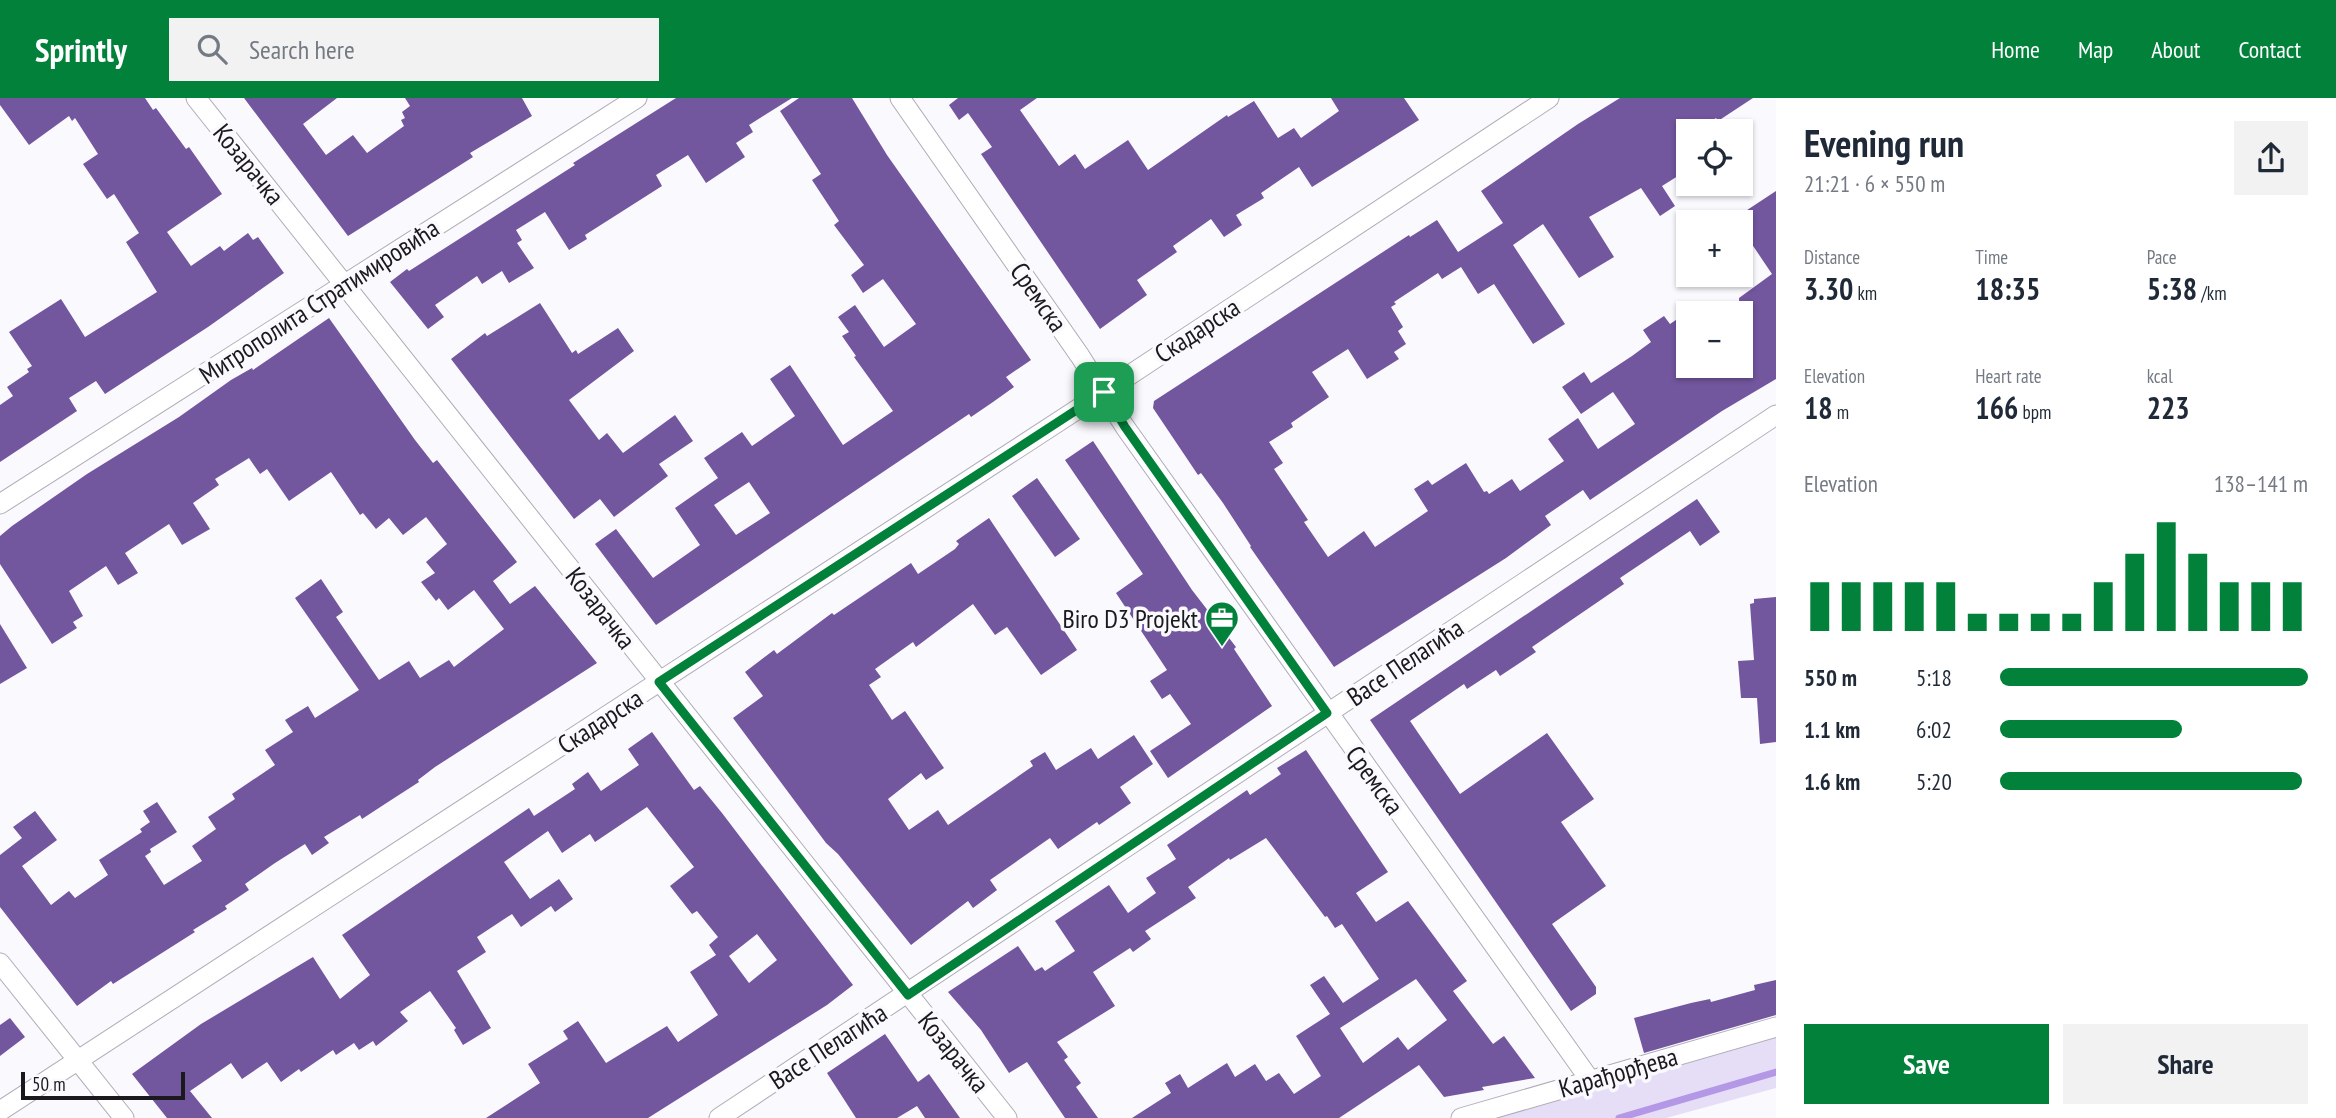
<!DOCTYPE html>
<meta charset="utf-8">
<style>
body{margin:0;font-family:"PT Sans Narrow",sans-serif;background:#f2f2f3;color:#1f2937;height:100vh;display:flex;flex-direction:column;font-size:26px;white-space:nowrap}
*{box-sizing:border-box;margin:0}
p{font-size:23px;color:#747a83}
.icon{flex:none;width:38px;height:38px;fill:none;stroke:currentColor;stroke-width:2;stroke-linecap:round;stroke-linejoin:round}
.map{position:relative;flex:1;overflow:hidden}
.details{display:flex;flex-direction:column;background:#fff;width:560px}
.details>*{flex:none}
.fabs{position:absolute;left:1676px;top:21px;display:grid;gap:14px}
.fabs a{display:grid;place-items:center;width:77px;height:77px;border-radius:0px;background:#fff;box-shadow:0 2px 5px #0004;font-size:35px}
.scale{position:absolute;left:21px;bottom:18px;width:164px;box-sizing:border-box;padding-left:7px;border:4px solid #1b191d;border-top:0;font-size:19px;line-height:24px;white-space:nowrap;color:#1b191d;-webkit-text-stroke:5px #faf9fe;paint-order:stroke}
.pin{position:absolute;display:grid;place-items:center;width:60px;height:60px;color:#fff;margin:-30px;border-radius:14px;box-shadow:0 4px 10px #0006}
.round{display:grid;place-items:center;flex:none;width:74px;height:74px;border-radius:0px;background:#f2f2f3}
.overview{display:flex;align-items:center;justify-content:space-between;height:119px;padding:0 28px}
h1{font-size:38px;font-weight:800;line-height:52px}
.figures{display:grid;grid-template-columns:repeat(3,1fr);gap:10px;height:119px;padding:7px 28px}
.figures div{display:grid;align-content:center}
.figures b{font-size:30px;font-weight:800}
.figures small{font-size:19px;font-weight:400}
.figures p{font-size:19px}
.chart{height:196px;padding:14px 28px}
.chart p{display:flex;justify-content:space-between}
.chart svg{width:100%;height:126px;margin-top:7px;stroke:#02813b;stroke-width:6}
.action{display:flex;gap:14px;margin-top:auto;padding:14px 28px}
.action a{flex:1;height:80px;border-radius:0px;background:#02813b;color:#fff;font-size:28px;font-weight:800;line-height:80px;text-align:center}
.action a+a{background:#f2f2f3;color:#1f2937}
ul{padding:0 28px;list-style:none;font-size:23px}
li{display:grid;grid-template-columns:112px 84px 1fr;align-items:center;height:52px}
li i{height:18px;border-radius:9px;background:#02813b}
header{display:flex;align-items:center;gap:42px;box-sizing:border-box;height:98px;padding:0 35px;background:#02813b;color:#fff}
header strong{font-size:33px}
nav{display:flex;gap:38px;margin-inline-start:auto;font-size:24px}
.search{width:490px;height:63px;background:#f2f2f3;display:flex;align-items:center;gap:18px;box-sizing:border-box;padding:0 24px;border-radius:0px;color:#747a83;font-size:26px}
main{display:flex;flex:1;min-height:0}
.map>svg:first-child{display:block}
.green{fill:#e6def7}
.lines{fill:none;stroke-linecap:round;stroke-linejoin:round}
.stream{stroke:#b497e5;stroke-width:7}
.building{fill:#72569e;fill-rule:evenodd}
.street-casing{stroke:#afacb7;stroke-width:21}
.street{stroke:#fff;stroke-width:19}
.route-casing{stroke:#fff;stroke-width:14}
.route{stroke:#02813b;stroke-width:9}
.labels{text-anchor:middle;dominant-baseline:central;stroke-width:7;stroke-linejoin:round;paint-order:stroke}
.street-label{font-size:26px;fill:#1b191d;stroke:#faf9fe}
.poi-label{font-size:26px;fill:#1b191d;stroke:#faf9fe;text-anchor:end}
</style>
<header>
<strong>Sprintly</strong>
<div class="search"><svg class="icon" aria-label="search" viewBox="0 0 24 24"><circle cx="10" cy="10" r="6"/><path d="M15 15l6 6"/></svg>Search here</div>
<nav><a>Home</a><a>Map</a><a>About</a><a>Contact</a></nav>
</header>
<main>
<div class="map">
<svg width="1776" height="1020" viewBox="0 0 1776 1020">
<rect width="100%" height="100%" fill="#faf9fe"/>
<path class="green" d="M1776 932V990L1666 1020H1473Z"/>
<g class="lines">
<path class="stream" d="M1619 1020 1776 974"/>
</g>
<g class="building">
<path d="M0 0H145L153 12 156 10 186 51 189 49 222 96 167 134 191 168 220 148 224 153 248 135 253 142 258 139 284 175 208 229 105 296 96 283 69 300 77 313 0 364V307L13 298 7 289 29 274 27 271 32 268 9 234 61 201 85 239 157 194 126 144 139 135 114 96 107 101 83 66 98 56 75 20 72 23 69 18 29 47 0 7Z"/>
<path d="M244 0H337L303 26 326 57 353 37 367 55 404 28 401 22 405 20 402 14 410 8 405 0H522L532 18 470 55 473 59 348 138Z"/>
<path d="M676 0H792L749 27 753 34 736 45 745 59 706 85 688 57 656 77 662 88 585 137 587 141 569 152 545 114 516 132 522 142 517 145 534 170 509 185 502 173 482 186 477 178 435 207 444 219 428 231 390 184 407 171 409 173 575 67 573 65Z"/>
<path d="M799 0H852L887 57 1031 262 1006 279 1014 289 993 304 971 319 969 316 656 527 595 446 616 431 653 480 700 447 675 410 718 380 704 360 742 334 752 348 795 318 770 281 790 267 843 347 893 313 854 259 856 258 842 238 849 234 838 219 855 207 884 249 916 226 883 181 863 195 851 177 864 167 834 127 839 123 812 82 821 76 780 13ZM749 384 770 415 736 437 714 407Z"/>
<path d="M958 0H1037L1020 12 1059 68 1075 56 1085 71 1128 42 1148 72 1227 17 1228 19 1254 3 1278 40 1294 30 1301 40 1339 13 1331 0H1404L1419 22 1312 89 1299 69 1261 95 1264 100 1236 117 1242 127 1224 139 1211 121 1173 148 1177 154 1137 182 1147 197 1100 231 981 56 992 49 968 15 959 22 949 7Z"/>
<path d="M1620 0H1753L1718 23 1716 20 1696 33H1689V38L1680 43 1689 56V71L1662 88 1675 108 1660 118 1641 90 1589 119 1614 159 1579 180 1543 126 1513 147 1565 226 1533 246 1494 186 1478 196 1461 169 1442 181 1438 175 1394 204 1396 206 1391 209 1403 229 1398 233 1406 246 1394 254 1399 261 1367 281 1348 251 1312 274 1329 299 1291 325 1293 329 1269 344 1283 365 1274 371 1308 422 1304 424 1328 459 1364 433 1375 449 1428 413 1414 391 1428 382 1432 387 1466 365 1484 394 1487 393 1489 396 1512 381 1520 393 1564 363 1548 341 1578 320 1598 351 1635 326 1613 294 1581 316 1562 289 1584 274 1591 285 1632 258 1651 244 1643 232 1664 218 1670 226 1689 213V268H1741L1739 200 1772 176 1741 130V124L1735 120 1776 93V281L1722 313 1590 402 1583 392 1545 418 1551 427 1506 460 1334 569 1250 449 1251 448 1223 405 1201 375 1198 377 1153 310 1154 303 1409 137 1410 139 1437 122 1458 154 1503 125 1481 93 1578 26Z"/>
<path d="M540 205 572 255 576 252 578 256 618 230 634 253 569 302 599 342 607 335 623 355 675 317 693 343 659 366 668 378 614 419 600 401 574 421 451 261 485 235 487 238Z"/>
<path d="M329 220 415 342 433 365 437 362 517 464 493 483 510 506 535 488 597 565 435 669 418 682 419 684 388 704 362 721 360 717 324 739 329 745 312 757 305 746 275 765 245 786 249 792 225 808 227 811 193 832 195 834 113 886 111 883 77 908 0 809V757L22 740 13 729 35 713 57 742 22 768 51 807 69 793 75 800 108 777 99 762 142 734 140 731 150 724 143 713 157 704 177 734 150 751 151 754 145 758 164 787 202 763 192 748 216 731 208 719 235 701 232 696 275 667 265 652 293 634 285 622 308 608 315 620 359 592 295 500 321 481 343 514 336 519 379 582 409 563 420 580 449 562 454 569 504 531 474 492 448 512 439 500 436 503 421 484 435 475 426 464 447 446 426 419 403 437 389 420 376 431 363 415 360 417 331 374 289 403 267 371 260 376 249 360 215 381 219 387 193 405 210 431 182 447 169 426 125 455 138 475 118 487 106 468 69 493 83 518 73 524 77 530 52 546 0 466V438L12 428 87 376 179 319 231 282 252 270 253 272Z"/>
<path d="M1093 343 1192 492 1236 549 1234 551 1272 608 1168 680 1150 653 1191 626 1170 596 1162 601 1150 583 1167 572 1116 495 1143 476 1065 362Z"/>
<path d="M1037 380 1080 441 1055 459 1012 398Z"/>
<path d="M1697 401 1720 434 1700 448 1690 433 1620 480 1624 486 1532 549 1536 554 1500 578 1496 572 1467 591 1464 586 1410 623 1460 696 1547 635 1594 701 1561 724 1606 788 1552 826 1596 889V896L1571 913 1370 622Z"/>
<path d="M989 420 1077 552 1041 577 1007 529 995 537 973 506 916 549 913 544 875 571 881 579 869 587 892 622 905 613 944 670 926 682 921 675 888 701 909 732 938 712 948 727 1033 668 1030 663 1045 654 1056 672 1091 650 1098 661 1134 637 1153 666 1120 689 1131 705 1099 727 1097 724 1058 751 1050 740 990 782 997 792 973 810 968 803 911 847 838 756 826 745 733 620 763 598 745 574 774 552 777 556 832 515 834 517 911 465 918 476 955 451 959 446 956 443Z"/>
<path d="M1776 499V644L1760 646 1757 600H1741L1738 563 1754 562 1750 506 1754 505V501Z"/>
<path d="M0 526 27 570 0 586Z"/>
<path d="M652 634 694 692 700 688 722 715 853 887 827 907 648 1020H486L540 985 528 966 568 941 563 933 578 923 606 965 667 928 678 944 718 917 690 874 716 857 709 847 718 839 697 813 692 816 670 788 694 769 647 709 595 744 590 736 562 755 548 733 504 764 530 801 559 781 573 801 555 814 551 808 521 829 512 816 477 839 486 854 457 873 491 930 463 947 454 932 456 930 430 893 400 914 408 923 376 948 373 943 359 952 354 945 336 957 333 952 301 974 299 971 281 984 267 964 242 981 231 965 190 993 212 1020H167L132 976 201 926 313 859 340 901 370 877 342 837 529 710 534 718 575 691 572 686 588 674 601 693 639 667 628 651ZM757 836 777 862 749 885 729 858Z"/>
<path d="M1306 652 1388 774 1356 795 1376 824 1408 803 1467 883 1453 893 1493 946 1504 938 1535 980 1482 989 1484 992 1444 999 1419 967 1339 1020H1132L1171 995 1165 985 1180 976 1188 990 1227 965 1235 979 1255 966 1266 983 1279 975 1294 996 1321 978 1296 938 1330 916 1310 887 1324 878 1343 905 1379 881 1342 826 1335 830 1327 818 1325 819 1266 740 1230 762 1229 760 1188 789 1196 800 1145 833 1151 841 1133 854 1130 850 1093 874 1115 908 1057 944 1068 959 1064 962 1081 985 1076 989 1098 1020H1065L1027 964 1009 975 981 932 948 894 1018 848 1035 873 1042 869 1045 873 1075 853 1055 823 1109 787 1128 815 1156 795 1146 780 1176 761 1167 747 1247 692 1250 697 1281 676 1277 670ZM1416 881 1447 922 1408 952 1398 939 1363 965 1340 930Z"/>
<path d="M1776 882V917L1644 955 1634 920 1691 905 1710 901 1711 904 1755 892 1754 887Z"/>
<path d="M10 920 25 939 0 958V927Z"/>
<path d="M885 936 918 984 929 976 960 1020H925L917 1008 897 1020H856L827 975Z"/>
</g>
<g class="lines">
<g class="street-casing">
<g id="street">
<path d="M196 0 1007 1020"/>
<path d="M900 0 1080 258 1125 329 1590 982"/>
<path d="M0 406 637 0"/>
<path d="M0 865 124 1020"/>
<path d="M0 1013 1104 294 1549 0"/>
<path d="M719 1020 1776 317"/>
<path d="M1461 1020 1776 929"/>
</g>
</g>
<use href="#street" class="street"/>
</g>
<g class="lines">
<g class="route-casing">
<path id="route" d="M1104 294 1125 329 1327 615 908 897 659 584Z"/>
</g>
<use href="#route" class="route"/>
</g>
<defs>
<g id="office-pin" transform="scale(1.75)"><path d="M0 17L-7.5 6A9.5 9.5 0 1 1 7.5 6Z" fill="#02813b" stroke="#faf9fe"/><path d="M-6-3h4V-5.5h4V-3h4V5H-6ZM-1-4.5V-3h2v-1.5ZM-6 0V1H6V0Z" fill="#fff"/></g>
</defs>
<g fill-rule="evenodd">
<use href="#office-pin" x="1222" y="520"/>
</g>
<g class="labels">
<g class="street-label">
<text transform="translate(249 66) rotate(51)">Козарачка</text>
<text transform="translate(1039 199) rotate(55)">Сремска</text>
<text transform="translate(319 203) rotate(-33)">Митрополита Стратимировића</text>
<text transform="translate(1197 232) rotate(-33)">Скадарска</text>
<text transform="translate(601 510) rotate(52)">Козарачка</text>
<text transform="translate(1405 564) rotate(-34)">Васе Пелагића</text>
<text transform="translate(600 623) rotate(-33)">Скадарска</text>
<text transform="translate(1375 682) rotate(54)">Сремска</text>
<text transform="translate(828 948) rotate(-33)">Васе Пелагића</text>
<text transform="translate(954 954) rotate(51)">Козарачка</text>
<text transform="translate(1618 974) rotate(-16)">Карађорђева</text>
</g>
<g class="poi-label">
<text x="1198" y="520">Biro D3 Projekt</text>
</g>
</g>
</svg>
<div class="fabs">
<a><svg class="icon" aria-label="locate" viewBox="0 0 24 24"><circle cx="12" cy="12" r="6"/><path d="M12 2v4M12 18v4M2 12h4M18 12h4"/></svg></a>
<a>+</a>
<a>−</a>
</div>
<div class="scale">50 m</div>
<div class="pin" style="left:1104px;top:294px;background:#1e9e55"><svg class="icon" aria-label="arrive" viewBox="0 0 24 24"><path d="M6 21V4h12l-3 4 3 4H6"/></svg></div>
</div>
<section class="details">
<div class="overview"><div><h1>Evening run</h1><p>21:21 · 6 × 550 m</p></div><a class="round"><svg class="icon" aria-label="share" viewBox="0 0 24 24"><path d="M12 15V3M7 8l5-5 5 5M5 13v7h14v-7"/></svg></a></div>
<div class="figures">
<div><p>Distance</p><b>3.30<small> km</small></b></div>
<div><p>Time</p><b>18:35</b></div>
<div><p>Pace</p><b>5:38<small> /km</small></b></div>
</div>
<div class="figures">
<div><p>Elevation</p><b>18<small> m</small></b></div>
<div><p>Heart rate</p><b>166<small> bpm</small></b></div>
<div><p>kcal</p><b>223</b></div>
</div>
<div class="chart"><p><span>Elevation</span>138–141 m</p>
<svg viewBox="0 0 160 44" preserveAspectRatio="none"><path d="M5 44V27M15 44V27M25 44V27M35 44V27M45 44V27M55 44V38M65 44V38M75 44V38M85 44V38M95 44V27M105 44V17M115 44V6M125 44V17M135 44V27M145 44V27M155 44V27"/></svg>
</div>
<ul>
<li><b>550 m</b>5:18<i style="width:100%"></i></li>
<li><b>1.1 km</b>6:02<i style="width:59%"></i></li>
<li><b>1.6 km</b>5:20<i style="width:98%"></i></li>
</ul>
<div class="action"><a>Save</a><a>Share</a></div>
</section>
</main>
